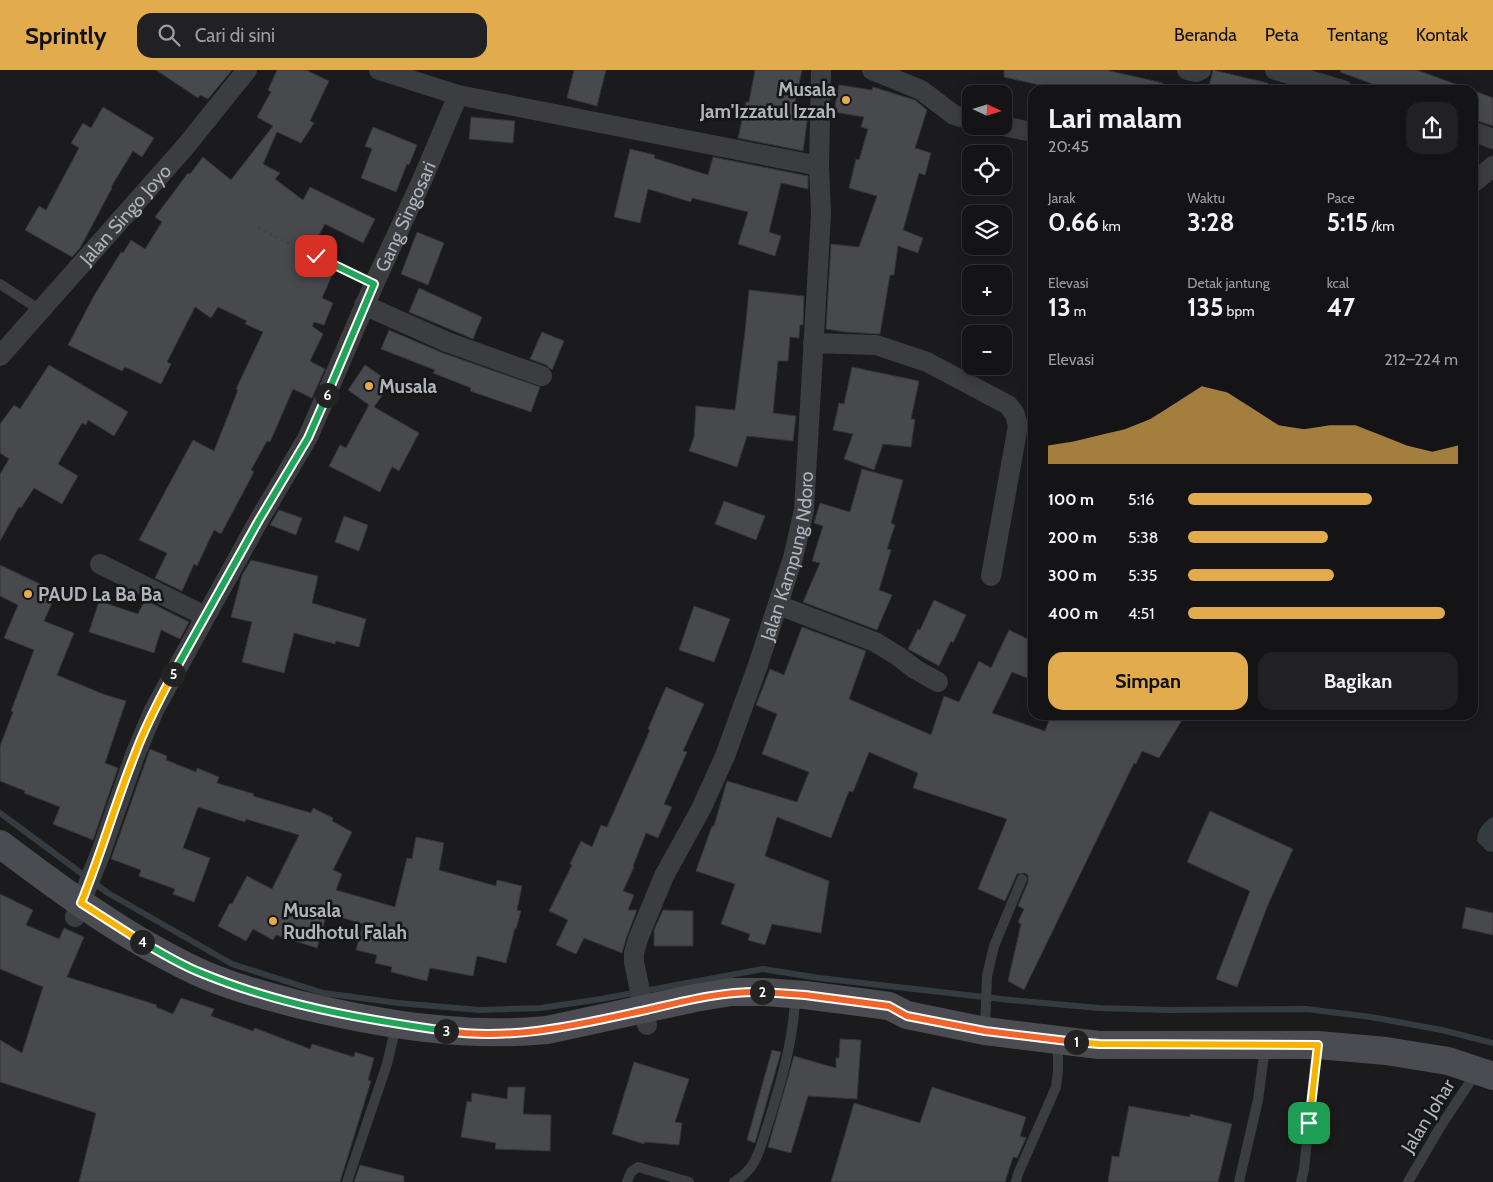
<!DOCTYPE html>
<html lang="id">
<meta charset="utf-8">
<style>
body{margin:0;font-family:Cabin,sans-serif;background:#212123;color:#f1f3f6;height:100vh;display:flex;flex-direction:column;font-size:19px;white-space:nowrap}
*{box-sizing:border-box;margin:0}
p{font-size:16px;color:#9d9ea1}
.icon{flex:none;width:28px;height:28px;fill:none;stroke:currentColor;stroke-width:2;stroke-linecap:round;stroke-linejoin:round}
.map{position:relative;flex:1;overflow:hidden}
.details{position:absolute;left:1028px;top:15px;width:450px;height:635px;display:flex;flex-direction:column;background:#141416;border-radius:15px;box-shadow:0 2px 12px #0003,0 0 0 1px #333335}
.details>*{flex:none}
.needle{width:32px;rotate:94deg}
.buttons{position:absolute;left:962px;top:15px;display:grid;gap:10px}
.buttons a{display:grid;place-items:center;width:50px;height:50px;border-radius:10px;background:#141416;box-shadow:0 2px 12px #0003,0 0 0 1px #333335;font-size:25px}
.pin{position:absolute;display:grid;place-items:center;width:42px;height:42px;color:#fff;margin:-21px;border-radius:10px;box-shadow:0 2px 8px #0006}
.km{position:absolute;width:25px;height:25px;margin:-12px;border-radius:50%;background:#222;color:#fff;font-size:14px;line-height:25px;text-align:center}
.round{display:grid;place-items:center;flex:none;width:52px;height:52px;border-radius:15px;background:#212123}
.headline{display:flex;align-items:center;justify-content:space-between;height:85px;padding:0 20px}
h1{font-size:28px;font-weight:700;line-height:38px}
.figures{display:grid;grid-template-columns:repeat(3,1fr);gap:8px;height:85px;padding:5px 20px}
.figures div{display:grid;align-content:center}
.figures b{font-size:25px;font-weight:700}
.figures small{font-size:14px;font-weight:400}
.figures p{font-size:14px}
.chart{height:140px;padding:10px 20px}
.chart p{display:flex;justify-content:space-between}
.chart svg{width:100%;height:90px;margin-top:5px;fill:#e2ab4d;opacity:.7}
.button{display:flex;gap:10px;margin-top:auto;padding:10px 20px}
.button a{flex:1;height:58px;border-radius:15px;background:#e2ab4d;color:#111;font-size:20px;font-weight:700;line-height:58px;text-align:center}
.button a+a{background:#212123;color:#f1f3f6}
ul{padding:0 20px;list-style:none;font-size:16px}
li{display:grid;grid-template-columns:80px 60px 1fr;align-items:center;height:38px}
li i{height:12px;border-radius:6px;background:#e2ab4d}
header{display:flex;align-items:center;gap:30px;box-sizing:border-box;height:70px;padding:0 25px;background:#e2ab4d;color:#111}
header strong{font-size:24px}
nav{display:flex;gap:28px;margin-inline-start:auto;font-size:18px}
.search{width:350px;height:45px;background:#212123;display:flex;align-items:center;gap:12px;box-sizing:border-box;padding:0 18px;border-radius:15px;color:#9d9ea1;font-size:19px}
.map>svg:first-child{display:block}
.water{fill:#343c42}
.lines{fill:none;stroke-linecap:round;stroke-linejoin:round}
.stream{stroke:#343c42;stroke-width:6}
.building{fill:#48494d;stroke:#353539}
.path{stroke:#424448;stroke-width:3;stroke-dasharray:2.5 4;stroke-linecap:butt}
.lane{stroke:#3c3d41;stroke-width:10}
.street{stroke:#3c3d41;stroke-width:20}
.secondary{stroke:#4a4c51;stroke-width:28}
.split-1-casing{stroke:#fff;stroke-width:10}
.split-2-casing{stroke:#fff;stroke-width:10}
.split-3-casing{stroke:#fff;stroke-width:10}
.split-4-casing{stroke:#fff;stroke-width:10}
.split-5-casing{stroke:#fff;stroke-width:10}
.split-6-casing{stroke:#fff;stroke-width:10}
.split-7-casing{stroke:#fff;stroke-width:10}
.split-1{stroke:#f5b400;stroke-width:6}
.split-2{stroke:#f0652b;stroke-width:6}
.split-3{stroke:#f0652b;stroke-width:6}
.split-4{stroke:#22a559;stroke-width:6}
.split-5{stroke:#f5b400;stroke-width:6}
.split-6{stroke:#22a559;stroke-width:6}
.split-7{stroke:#22a559;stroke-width:6}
.poi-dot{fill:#e2ab4d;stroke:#161618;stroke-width:2}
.labels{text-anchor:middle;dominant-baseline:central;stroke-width:5;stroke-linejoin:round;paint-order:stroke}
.poi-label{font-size:19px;font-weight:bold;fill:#afb3bb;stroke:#161618;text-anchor:start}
.street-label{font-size:19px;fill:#afb3bb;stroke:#161618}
</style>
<header>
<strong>Sprintly</strong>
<div class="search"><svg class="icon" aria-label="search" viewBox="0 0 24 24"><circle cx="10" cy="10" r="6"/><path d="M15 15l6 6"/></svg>Cari di sini</div>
<nav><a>Beranda</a><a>Peta</a><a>Tentang</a><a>Kontak</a></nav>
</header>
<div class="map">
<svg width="1493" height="1112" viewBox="0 0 1493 1112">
<rect width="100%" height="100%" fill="#1b1b1d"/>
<path class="water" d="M1492 747H1493V782L1487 781 1477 771C1478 759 1482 754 1492 747Z"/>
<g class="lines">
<path class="stream" d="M0 743 108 823 232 894 323 923 398 933 480 940 541 938 601 929 763 899 819 908 1010 930 1099 938 1167 940 1306 939 1371 947 1442 960 1493 973"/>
</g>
<g class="building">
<path d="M156 0H232L208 29 200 25 198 28Z"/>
<path d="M277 0H306L329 11 310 51 314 53 301 73 277 62 263 94 280 103 275 109 303 130 310 117 375 149 363 173 325 154 306 188 334 201 322 228 333 233 324 255 314 252 312 256 323 264 310 291 325 299 312 328 293 319 270 372 267 371 251 400 254 402 221 464 214 460 197 496 194 494 182 521 155 508 167 483 139 470 193 370 214 381 238 320 236 319 263 262 245 254 247 251 218 237 211 248 195 237 167 292 171 294 161 314 125 297 122 301 68 275 95 224 121 182 123 183 131 170 145 179 162 152 155 147 188 103 190 104 203 87 231 110 273 56 257 47 271 22 268 20Z"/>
<path d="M574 0H606L597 36 567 28Z"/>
<path d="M755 0H802L793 42 808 45 803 81 738 68 746 32H749Z"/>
<path d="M1004 0H1106L1163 13 1162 20H1061L1004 7Z"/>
<path d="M1213 0 1268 13 1267 20H1208Z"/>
<path d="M1341 0H1417L1466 18V20H1389L1340 2Z"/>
<path d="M839 15 872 20 873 17 915 30 927 40 915 78 931 83 925 105 919 103 903 160 923 168 918 183 898 176 894 205H890L880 264 845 262 826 259 831 174 859 177 877 126 849 118 856 89 859 90 868 59 861 57 864 47 834 42Z"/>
<path d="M1472 20 1493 28V56L1472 49Z"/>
<path d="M103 37 154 68 142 87 133 81 111 117 112 118 80 178 72 187 25 160 39 136 46 140 79 78 71 73 83 53 91 58Z"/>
<path d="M471 47 515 51 513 73 469 69Z"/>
<path d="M373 57 417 75 409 95 407 94 396 122 361 108 372 79 365 76Z"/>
<path d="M630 79 655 85 654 88 708 105 713 87 808 106V119L781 113 769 162 781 166 775 186 738 174 748 142 692 128 691 132 648 119 640 153 614 147Z"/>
<path d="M417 162 444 173 428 215 401 204Z"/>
<path d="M419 218 482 247 473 269 409 242Z"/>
<path d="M749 220 804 226 803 255H800L799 268 790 267 788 291H778L773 343 796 346 793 371 747 366 737 397 689 381 694 367 696 336 735 340 745 262Z"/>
<path d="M389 260 443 283 540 317 531 342 470 321 471 318 433 303 435 300 381 279Z"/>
<path d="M542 262 564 271 552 300 546 295 530 289Z"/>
<path d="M49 295 128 342 114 366 88 350 86 355 82 353 58 394 78 406 62 434 34 418 21 438 19 437 0 471V404L9 389 0 383V354L14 335 20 339Z"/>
<path d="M365 295 391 313 374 337 419 363 399 401 392 397 380 422 329 396 340 375 346 378 369 335 348 320Z"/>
<path d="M852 297 919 311 911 349H915L911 377 883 374 874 400 844 389 853 364 833 360 839 333 844 334Z"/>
<path d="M862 399 903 410 891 453 895 455 887 479 891 480 879 520 892 525 877 560 803 532 820 493 812 491 823 456 814 453 820 433 850 442Z"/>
<path d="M724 431 765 446 756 470 715 454Z"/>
<path d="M279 440 302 448 296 465 270 455Z"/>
<path d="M344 446 368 455 359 481 335 472Z"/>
<path d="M251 490 318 506 312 533 366 549 359 577 336 571 335 574 294 563 284 603 242 592 252 552 231 547 242 505Z"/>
<path d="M0 495 57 522 44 551 74 563 57 605 103 624 126 631 105 693 118 698 93 770 53 754 60 737 24 723 25 721 0 711V676L13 642 11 641 34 580 4 568 18 535 0 526Z"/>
<path d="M145 530 189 552 180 569 161 560 154 583 89 562 99 531 138 544Z"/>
<path d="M934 530 966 545 953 573 951 571 939 596 908 579 918 559 920 560Z"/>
<path d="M694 536 730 549 714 592 679 580Z"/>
<path d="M802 557 866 581 849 629 931 665 944 626 959 632 979 591 991 598 1009 560 1032 571V610L1012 602 992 643 1045 661 1051 645H1185L1159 688 1142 681 1136 694 1134 693 1024 920 1008 911 1021 854 1018 852 1024 839 1018 836 1028 812V805L1024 803 1017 804 1005 831 978 819 1007 749 913 718 918 703 869 682 853 722 849 721 831 768 777 747 765 786 829 811 821 863 772 854 765 875 748 870 750 864 721 854 735 814 696 801 712 756H714L727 711 797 732 809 702 762 684 777 644 756 635 770 599 784 605Z"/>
<path d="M666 617 704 634 683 681 687 682 664 734 672 737 658 768 646 763 633 796 634 797 623 821 634 825 628 840H637L627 866 622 883 584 868 576 884 556 875 568 850 549 841 572 795 570 794 581 771 592 777 601 755 607 757 650 660 648 659Z"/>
<path d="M150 679 167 686 166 690 196 702 197 698 219 707 217 713 254 724 253 726 311 743 313 738 333 748 332 751 352 762 333 800 342 804 336 820 395 837 407 788 412 789 416 767 444 773 439 800 496 816 497 810 522 816 517 840 521 841 516 859 515 858 506 893 477 886 473 906 430 898 427 911 391 902 392 897 375 893 377 885 356 880 363 854 327 843 317 878 276 865 273 870 253 859 246 871 218 856 230 833 232 834 247 806 272 819 299 765 246 749 245 752 198 737 183 778 210 788 194 832 173 824 175 819 139 806 141 800 111 789Z"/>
<path d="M1210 741 1293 779 1267 837 1237 917 1216 909 1250 821 1187 792Z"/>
<path d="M0 824 33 840 26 855 59 869 64 858 84 867 67 907 157 935 156 937 173 944 181 928 214 939 211 946 253 961 255 958 310 979 312 974 354 987 355 982 374 988 368 1010 371 1011 340 1112H79L96 1043 0 1012V970L22 983 43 917 0 899Z"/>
<path d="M1466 837 1493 843V865L1462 858Z"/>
<path d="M663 840 693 841V876H654V860Z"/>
<path d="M840 969 861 970 857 1029 808 1026 791 1083 768 1077 794 986 836 998V988H839Z"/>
<path d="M772 980 781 982 755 1073 747 1070Z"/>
<path d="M634 992 689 1009 675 1052 682 1053 679 1075 645 1072 644 1074 612 1064Z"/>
<path d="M508 1017H525L523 1044 551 1045 550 1081 495 1079 496 1073 461 1067 467 1031 471 1032 472 1023 507 1029Z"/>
<path d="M932 1017 1026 1047 1020 1066 1026 1068 1017 1088 1013 1087 1005 1112H831L854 1033 920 1053Z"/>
<path d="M1129 1036 1190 1047V1044L1232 1054 1218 1112H1108L1112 1086 1119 1087Z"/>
<path d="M360 1095 404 1106V1112H354Z"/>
</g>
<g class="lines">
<path class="path" d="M258 158 356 206"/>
<g class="lane">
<path d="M0 214 40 240"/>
<path d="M985 960 987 906 994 876 1022 809"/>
<path d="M347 1112 387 994 396 956"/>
<path d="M627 1112 631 1102 638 1097 689 1112"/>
<path d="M734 1112C740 1109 746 1103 751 1097 760 1085 763 1068 768 1054 781 1011 794 970 795 926"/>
<path d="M1016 1112 1018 1104 1056 1017 1058 1001V971"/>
<path d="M1239 1112 1258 1030 1265 977"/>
<path d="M1301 1112 1304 1099 1317 976"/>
<path d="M1408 1112 1442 1054 1476 1003"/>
</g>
<g class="street">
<path d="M379 0 458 25 819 96"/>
<path d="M872 0 921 20 954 45 971 50"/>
<path d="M1187 0 1196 2 1201 0"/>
<path d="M1275 0 1343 20"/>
<path d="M1003 56 1032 62"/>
<path d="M1472 61 1493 69"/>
<path d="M1472 114 1493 96"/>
<path d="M364 235 447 272 542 306"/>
<path d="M813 273 876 275 927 292 1008 335 1015 344 1018 356 991 506"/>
<path id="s1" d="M0 286 185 77 247 0"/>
<path d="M100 494 205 546"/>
<path d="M778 535 875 572 898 586 915 599 938 612"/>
<path id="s2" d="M75 847 101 782 135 685 154 640 259 450 308 367 374 214 423 108 458 25"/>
<path id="s3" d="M647 955 634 892V883L638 869 664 806 701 739 725 686 758 595 793 488 804 440 821 144 819 96 821 0"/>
</g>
<path class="secondary" d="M0 774C62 821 126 868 196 901 228 916 263 925 297 934 379 954 463 968 547 960L695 928 731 922H765L805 925 889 936 907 945 985 961 1058 970 1099 975H1318L1386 981 1448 991 1493 1006"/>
</g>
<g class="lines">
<g class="split-1-casing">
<path id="split-1" d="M1076 972 1099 974 1318 975 1309 1053"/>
</g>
<g class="split-2-casing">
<path id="split-2" d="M762 922 805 925 889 936 907 946 985 961 1076 972"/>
</g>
<g class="split-3-casing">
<path id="split-3" d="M446 961C514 971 581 954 646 940 685 931 722 921 762 922"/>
</g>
<g class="split-4-casing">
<path id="split-4" d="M142 872C160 882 179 894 199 902 278 935 362 949 446 961"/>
</g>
<g class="split-5-casing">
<path id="split-5" d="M142 872 81 833C101 784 115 734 135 684 145 657 159 630 173 604"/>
</g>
<g class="split-6-casing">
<path id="split-6" d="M173 604 259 450 308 368 327 325"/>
</g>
<g class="split-7-casing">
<path id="split-7" d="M316 186 374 214 327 325"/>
</g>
<use href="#split-1" class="split-1"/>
<use href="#split-2" class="split-2"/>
<use href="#split-3" class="split-3"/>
<use href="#split-4" class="split-4"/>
<use href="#split-5" class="split-5"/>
<use href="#split-6" class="split-6"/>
<use href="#split-7" class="split-7"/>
</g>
<g class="poi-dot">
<circle cx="846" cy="30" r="5"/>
<circle cx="369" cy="316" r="5"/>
<circle cx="28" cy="524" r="5"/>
<circle cx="273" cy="851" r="5"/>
</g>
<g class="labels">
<g class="poi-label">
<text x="836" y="19" text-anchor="end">Musala<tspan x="836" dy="22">Jam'Izzatul Izzah</tspan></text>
<text x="379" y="316">Musala</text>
<text x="38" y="524">PAUD La Ba Ba</text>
<text x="283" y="840">Musala<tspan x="283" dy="22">Rudhotul Falah</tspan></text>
</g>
<g class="street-label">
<text stroke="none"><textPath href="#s1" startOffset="189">Jalan Singo Joyo</textPath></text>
<text stroke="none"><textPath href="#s2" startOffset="776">Gang Singosari</textPath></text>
<text stroke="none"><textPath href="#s3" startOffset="501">Jalan Kampung Ndoro</textPath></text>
<text transform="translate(1428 1046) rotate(-58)">Jalan Johar</text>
</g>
</g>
</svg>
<div class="buttons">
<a><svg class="needle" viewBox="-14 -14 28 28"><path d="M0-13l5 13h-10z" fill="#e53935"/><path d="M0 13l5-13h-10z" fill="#9d9ea1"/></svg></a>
<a><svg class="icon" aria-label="locate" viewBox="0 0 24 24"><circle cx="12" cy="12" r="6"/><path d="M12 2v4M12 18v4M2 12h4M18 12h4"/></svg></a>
<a><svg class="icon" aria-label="layers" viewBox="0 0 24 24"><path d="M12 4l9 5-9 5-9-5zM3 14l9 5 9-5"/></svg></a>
<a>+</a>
<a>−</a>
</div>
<div class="pin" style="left:1309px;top:1053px;background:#1e9e55"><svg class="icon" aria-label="arrive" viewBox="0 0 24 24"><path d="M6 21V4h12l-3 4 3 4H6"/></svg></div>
<div class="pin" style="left:316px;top:186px;background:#d93025"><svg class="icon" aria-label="check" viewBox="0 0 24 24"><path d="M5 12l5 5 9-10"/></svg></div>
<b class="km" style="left:1076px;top:972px">1</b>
<b class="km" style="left:762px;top:922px">2</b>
<b class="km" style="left:446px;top:961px">3</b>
<b class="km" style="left:142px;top:872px">4</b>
<b class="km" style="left:173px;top:604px">5</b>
<b class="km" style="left:327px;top:325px">6</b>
<section class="details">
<div class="headline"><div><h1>Lari malam</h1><p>20:45</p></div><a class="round"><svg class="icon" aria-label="share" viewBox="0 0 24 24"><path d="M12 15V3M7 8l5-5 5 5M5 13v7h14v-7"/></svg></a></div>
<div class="figures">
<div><p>Jarak</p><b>0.66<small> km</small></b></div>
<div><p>Waktu</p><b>3:28</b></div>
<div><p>Pace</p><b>5:15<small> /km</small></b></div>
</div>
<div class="figures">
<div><p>Elevasi</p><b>13<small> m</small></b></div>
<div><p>Detak jantung</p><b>135<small> bpm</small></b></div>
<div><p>kcal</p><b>47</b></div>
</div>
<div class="chart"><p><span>Elevasi</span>212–224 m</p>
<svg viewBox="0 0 160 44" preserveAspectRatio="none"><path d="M0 44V35L10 33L20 30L30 27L40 22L50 14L60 6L70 9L80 17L90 25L100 27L110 25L120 25L130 30L140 35L150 38L160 35V44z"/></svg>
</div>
<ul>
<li><b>100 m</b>5:16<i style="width:68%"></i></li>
<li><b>200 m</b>5:38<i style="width:52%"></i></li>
<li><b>300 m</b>5:35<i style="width:54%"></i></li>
<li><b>400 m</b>4:51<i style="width:95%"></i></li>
</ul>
<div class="button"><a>Simpan</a><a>Bagikan</a></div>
</section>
</div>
